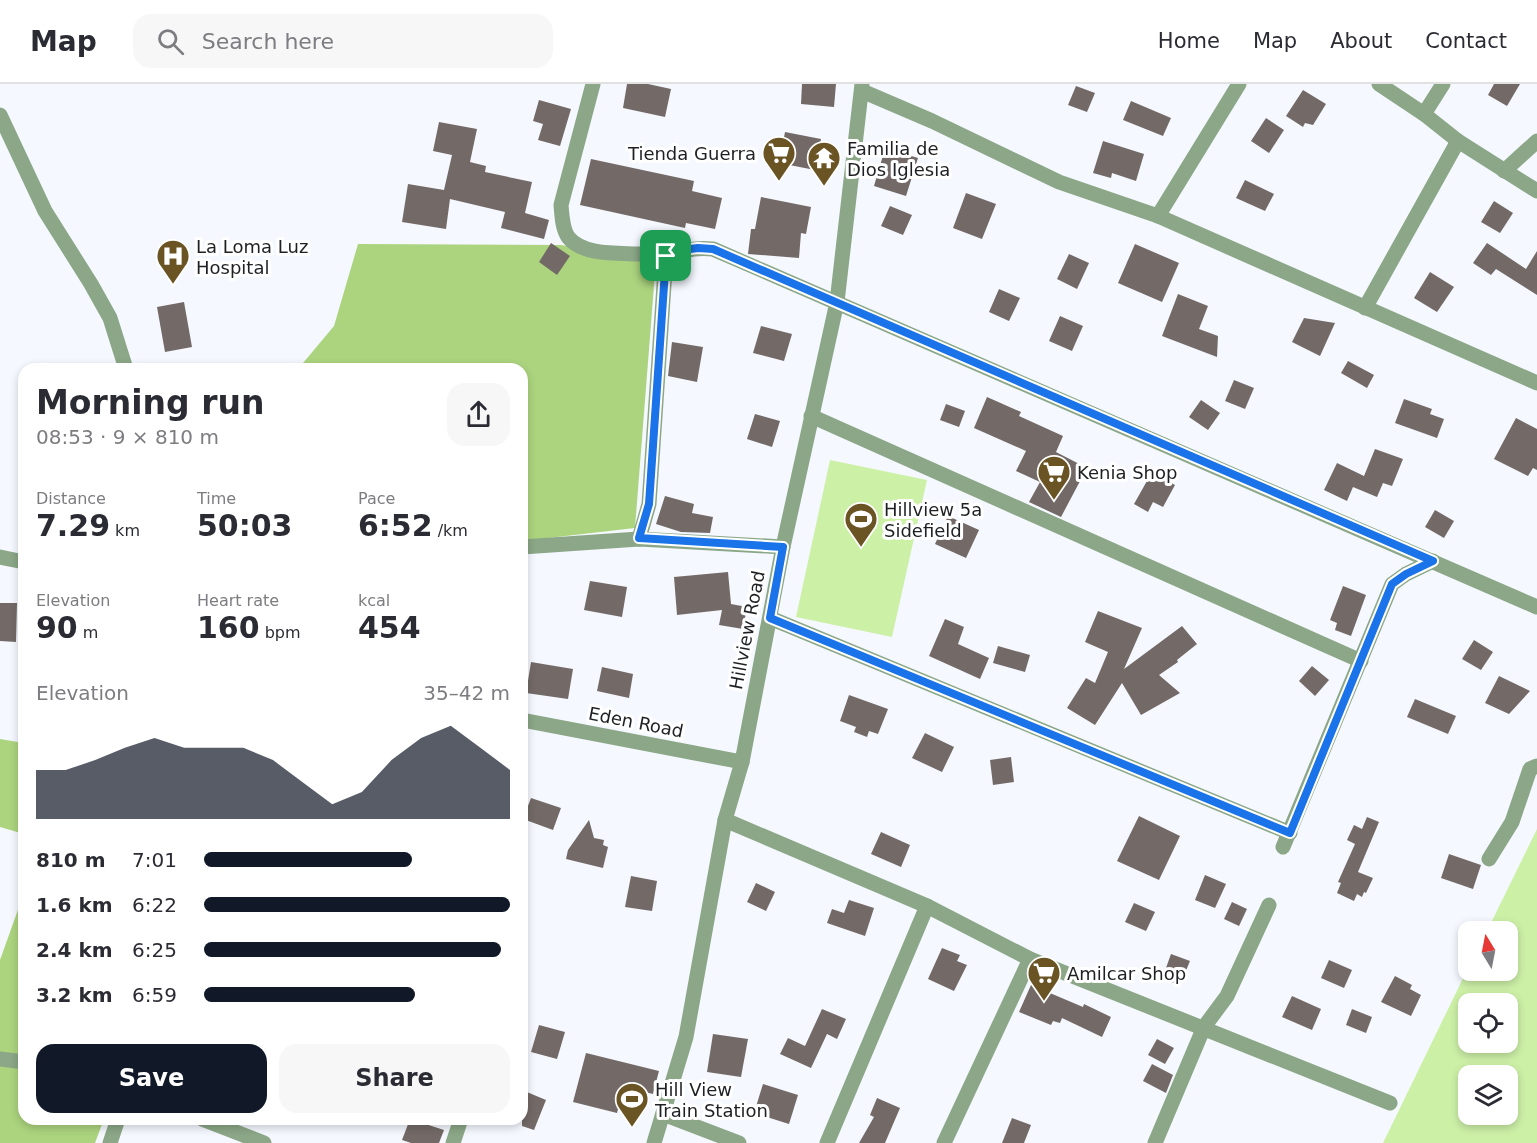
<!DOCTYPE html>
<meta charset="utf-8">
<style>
body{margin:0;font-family:"DejaVu Sans",sans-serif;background:#f7f7f7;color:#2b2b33;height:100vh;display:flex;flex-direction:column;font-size:22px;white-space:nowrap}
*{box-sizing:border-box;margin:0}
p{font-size:20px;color:#7c7c81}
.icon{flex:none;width:33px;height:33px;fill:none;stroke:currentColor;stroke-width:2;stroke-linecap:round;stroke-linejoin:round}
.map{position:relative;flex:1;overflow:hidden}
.details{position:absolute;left:18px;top:279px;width:510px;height:762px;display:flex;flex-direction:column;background:#fff;border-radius:18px;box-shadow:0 3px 9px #0003}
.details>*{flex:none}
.needle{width:39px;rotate:350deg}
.tools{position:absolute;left:1458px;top:837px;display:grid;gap:12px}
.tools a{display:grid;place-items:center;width:60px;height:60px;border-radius:12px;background:#fff;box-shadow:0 3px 9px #0003;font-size:30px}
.pin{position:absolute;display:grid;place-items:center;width:51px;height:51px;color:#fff;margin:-26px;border-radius:12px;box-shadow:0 3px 9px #0006}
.round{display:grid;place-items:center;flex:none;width:63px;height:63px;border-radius:18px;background:#f7f7f7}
.summary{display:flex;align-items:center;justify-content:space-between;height:102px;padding:0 18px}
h1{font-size:33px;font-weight:800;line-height:45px}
.figures{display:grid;grid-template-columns:repeat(3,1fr);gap:9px;height:102px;padding:6px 18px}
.figures div{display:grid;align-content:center}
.figures b{font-size:30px;font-weight:800}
.figures small{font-size:16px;font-weight:400}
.figures p{font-size:16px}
.chart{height:168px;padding:12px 18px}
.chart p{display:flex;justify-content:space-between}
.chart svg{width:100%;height:108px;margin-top:6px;fill:#111827;opacity:.7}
.action{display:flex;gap:12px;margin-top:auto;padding:12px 18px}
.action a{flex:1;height:69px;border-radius:18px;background:#111827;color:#fff;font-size:24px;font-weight:800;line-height:69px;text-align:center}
.action a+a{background:#f7f7f7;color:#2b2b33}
ul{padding:0 18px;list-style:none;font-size:20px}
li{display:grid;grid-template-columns:96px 72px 1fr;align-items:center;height:45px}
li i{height:15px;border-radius:8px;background:#111827}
header{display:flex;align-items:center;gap:36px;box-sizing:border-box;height:84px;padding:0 30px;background:#fff;border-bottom:2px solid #e1e1e2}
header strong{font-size:28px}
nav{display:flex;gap:33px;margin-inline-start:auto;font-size:21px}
.search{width:420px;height:54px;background:#f7f7f7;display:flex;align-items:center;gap:15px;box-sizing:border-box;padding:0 21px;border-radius:18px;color:#7c7c81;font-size:22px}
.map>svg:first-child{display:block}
.green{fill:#cdf0a7;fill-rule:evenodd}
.forest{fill:#acd47e}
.building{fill:#736a67}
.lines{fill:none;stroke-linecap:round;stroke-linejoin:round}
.minor{stroke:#8ba787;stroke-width:15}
.route-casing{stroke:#fff;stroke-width:12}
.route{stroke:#1a73e8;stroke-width:8}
.labels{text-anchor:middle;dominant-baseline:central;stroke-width:6;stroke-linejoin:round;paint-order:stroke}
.poi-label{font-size:18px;fill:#1f2023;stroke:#fff;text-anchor:start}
.street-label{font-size:18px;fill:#1f2023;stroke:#fff}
</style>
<header>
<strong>Map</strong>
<div class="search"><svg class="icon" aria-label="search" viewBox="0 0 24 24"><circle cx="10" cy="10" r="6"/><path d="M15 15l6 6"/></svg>Search here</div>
<nav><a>Home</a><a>Map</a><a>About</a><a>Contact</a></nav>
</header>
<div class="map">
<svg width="1537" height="1059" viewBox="0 0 1537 1059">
<rect width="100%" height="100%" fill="#f5f8ff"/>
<g class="green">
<path d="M830 376 927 396 892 553 796 533Z"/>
<path d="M1537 745V1059H1383L1468 884V886H1508V848L1487 847ZM1468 920H1508V958H1468ZM1468 992H1508V1030H1468Z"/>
</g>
<g class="forest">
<path d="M358 160 561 161 656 176 635 444 522 457V285H298L334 242Z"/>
<path d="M0 655 24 659V750L0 743Z"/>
<path d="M24 809V1035H104L95 1059H0V876Z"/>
</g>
<g class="building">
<path d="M627 0H648L671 5 665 33 623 24Z"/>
<path d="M802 0H836L834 23 801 20Z"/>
<path d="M1494 0H1520L1507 22 1488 11Z"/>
<path d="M1076 2 1095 9 1087 28 1068 21Z"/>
<path d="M1303 6 1326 20 1313 41 1305 39 1303 43 1286 32Z"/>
<path d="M539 16 571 25 560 62 538 56 543 40 533 37Z"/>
<path d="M1131 17 1171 34 1163 52 1123 36Z"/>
<path d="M1266 34 1284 46 1269 69 1251 57Z"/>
<path d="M439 38 477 45 470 78 486 82 485 88 532 98 525 129 549 136 544 155 501 144 505 128 450 115 446 145 402 138 408 100 444 106 452 71 433 67Z"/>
<path d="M785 48 821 55 815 86 779 79Z"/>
<path d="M1103 57 1144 70 1136 97 1112 89 1111 94 1093 89Z"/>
<path d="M891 66 918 74 906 112 874 102 884 68 890 69Z"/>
<path d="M591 75 694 97 692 107 722 114 715 145 686 139 685 144 580 121Z"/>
<path d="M1245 96 1274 110 1265 127 1236 114Z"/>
<path d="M966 109 996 120 982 155 953 144Z"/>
<path d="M761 113 811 123 806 150 801 149 799 174 748 170 751 145H755Z"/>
<path d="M1494 117 1513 129 1500 149 1481 138Z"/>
<path d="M890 122 912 131 903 151 881 142Z"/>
<path d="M551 159 570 172 557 191 539 178Z"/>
<path d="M1487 159 1526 185 1537 167V211L1496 185 1491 191 1473 179Z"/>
<path d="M1135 160 1179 179 1162 218 1118 199Z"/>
<path d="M1069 170 1089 179 1077 205 1057 195Z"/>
<path d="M1430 188 1454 203 1437 228 1414 214Z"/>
<path d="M999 205 1020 214 1009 237 989 228Z"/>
<path d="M1178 210 1208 222 1199 245 1218 252 1217 273 1162 252Z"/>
<path d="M184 218 192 263 165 268 157 223Z"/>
<path d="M1060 232 1083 242 1072 267 1049 257Z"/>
<path d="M1304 234 1335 239 1320 272 1292 258Z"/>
<path d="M761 242 792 250 784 277 753 269Z"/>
<path d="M672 258 703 263 697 298 668 292Z"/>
<path d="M1348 277 1374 291 1367 304 1341 289Z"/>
<path d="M1234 296 1254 304 1245 325 1225 317Z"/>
<path d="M987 313 1021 328 1019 332 1063 352 1056 368 1087 384 1061 433 1029 418 1040 398 1016 387 1026 367 974 344Z"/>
<path d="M1404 315 1432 325 1430 330 1444 335 1437 354 1395 339Z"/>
<path d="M1201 316 1220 329 1208 346 1189 333Z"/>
<path d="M946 320 965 327 959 343 940 336Z"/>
<path d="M755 330 780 337 772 363 747 355Z"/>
<path d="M1516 334 1537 345V386L1533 384 1528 392 1494 375Z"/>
<path d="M1375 365 1403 375 1392 402 1383 399 1377 413 1353 403 1347 417 1324 406 1337 379 1364 392Z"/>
<path d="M1152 388 1175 401 1163 423 1153 418 1148 428 1134 420Z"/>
<path d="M665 412 694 420 692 429 713 433 710 449 681 448 656 440Z"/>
<path d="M1435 426 1454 437 1444 454 1425 443Z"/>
<path d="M948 432 979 446 966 474 935 460Z"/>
<path d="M728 488 731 520 747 523 743 545 719 541 722 526 677 531 674 493Z"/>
<path d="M590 497 627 503 622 533 584 526Z"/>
<path d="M1343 502 1366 511 1351 552 1335 546 1337 539 1330 536Z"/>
<path d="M0 519H17L16 558 0 557Z"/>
<path d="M1098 527 1142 544 1124 585 1182 542 1197 560 1177 576 1178 578 1159 591 1180 609 1141 631 1122 599 1095 641 1067 624 1086 594 1095 599 1108 568 1085 558Z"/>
<path d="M945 535 964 543 958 560 989 574 980 595 929 572Z"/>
<path d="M1474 556 1493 568 1481 586 1462 575Z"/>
<path d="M998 562 1030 571 1025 588 993 579Z"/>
<path d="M531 578 573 585 568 615 526 609Z"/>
<path d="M1312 582 1329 596 1315 612 1299 597Z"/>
<path d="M602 583 633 590 629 614 597 607Z"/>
<path d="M1499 592 1530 607 1509 630 1485 619Z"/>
<path d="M849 611 888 625 878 650 869 647 867 653 854 648 856 643 840 637Z"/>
<path d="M1415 615 1456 632 1448 650 1407 633Z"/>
<path d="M925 649 954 663 942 688 912 674Z"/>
<path d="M1011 673 1014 698 993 701 990 676Z"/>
<path d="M531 714 561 724 553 746 523 735Z"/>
<path d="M1139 732 1180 752 1159 796 1117 777Z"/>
<path d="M1367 733 1379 738 1358 788 1373 794 1366 809 1364 808 1362 813 1357 810 1354 817 1337 809 1341 799 1338 798 1355 760 1347 756 1354 741 1362 745Z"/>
<path d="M589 736 594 754 604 756 603 761 608 763 603 784 566 775 568 766Z"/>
<path d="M881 748 910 761 901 783 871 770Z"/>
<path d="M1449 770 1481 781 1473 805 1441 794Z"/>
<path d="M1205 791 1226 800 1215 824 1195 816Z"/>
<path d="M631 792 657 797 652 827 625 823Z"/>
<path d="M756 799 775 808 766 827 747 818Z"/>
<path d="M849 816 874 824 865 852 827 839 832 825 844 829Z"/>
<path d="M1232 818 1247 825 1239 842 1224 835Z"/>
<path d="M1134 819 1155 828 1146 847 1125 838Z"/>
<path d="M942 864 960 871 957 877 967 881 954 907 928 895Z"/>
<path d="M1171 870 1190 877 1180 901 1162 895Z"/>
<path d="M1329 876 1352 886 1344 904 1321 894Z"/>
<path d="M1395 892 1412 901 1410 905 1421 911 1411 932 1381 918Z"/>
<path d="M1031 901 1083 923 1084 920 1111 933 1102 953 1062 934 1060 939 1053 937 1051 941 1019 928Z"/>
<path d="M1292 912 1321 925 1312 946 1282 933Z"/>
<path d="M822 925 846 935 837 955 827 950 811 984 780 970 788 954 805 962Z"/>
<path d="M1352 925 1372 933 1366 949 1346 941Z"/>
<path d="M539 941 565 948 557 975 531 968Z"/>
<path d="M713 950 748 955 741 993 707 988Z"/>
<path d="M1157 955 1174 964 1165 980 1148 971Z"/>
<path d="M586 969 659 987 653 1010 624 1003 617 1029 573 1018Z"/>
<path d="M1152 980 1173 991 1166 1009 1143 997Z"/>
<path d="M763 1000 798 1011 789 1040 754 1029Z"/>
<path d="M522 1006 546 1016 534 1046 522 1042Z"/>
<path d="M877 1014 900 1024 885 1059H859L874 1033 870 1031Z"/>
<path d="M1012 1034 1031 1041 1024 1059H1002Z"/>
<path d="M410 1035 444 1046 439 1059H411L402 1056Z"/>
</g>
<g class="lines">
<g class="minor">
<path d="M593 0 561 121C562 131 562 144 568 153 583 172 618 169 639 170 648 171 659 174 667 172 686 167 693 163 713 165L1537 523"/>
<path d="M1379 0 1424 30 1458 57 1537 107"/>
<path d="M862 7 932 37 1059 98 1158 132 1537 299"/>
<path d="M1424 30 1443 0"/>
<path d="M0 31 45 127 91 200 110 234 126 285"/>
<path d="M1504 87 1537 57"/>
<path d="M1158 132 1239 0"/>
<path d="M1365 224 1458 57"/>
<path d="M811 332 1361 577"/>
<path d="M639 455 649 420 666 172"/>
<path d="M522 463 639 455 783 463"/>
<path d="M0 473 24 478"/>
<path d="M770 534 1290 749"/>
<path d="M522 636 742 678"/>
<path d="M725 736 927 822 1030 875 1390 1019"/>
<path d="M1283 763 1392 500 1406 490 1433 477"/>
<path d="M1489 775 1512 738 1530 685 1537 682"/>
<path d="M0 975 24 978"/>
<path d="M663 1030 739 1059"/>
<path d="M202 1035 264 1059"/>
<path d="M110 1059 118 1035"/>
<path d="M453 1059 461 1035"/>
<path d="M654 1059 686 953 725 736 742 678 783 463 837 218 862 0"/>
<path d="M827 1059 927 822"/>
<path d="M944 1059 1030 875"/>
<path d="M1155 1059 1204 943 1227 912 1269 821"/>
</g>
</g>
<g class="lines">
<g class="route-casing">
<path id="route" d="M698 164 713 165 1433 477 1406 490 1392 500 1290 749 770 534 783 463 639 454 649 420 666 172 682 166Z"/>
</g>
<use href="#route" class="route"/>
</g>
<defs>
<g id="supermarket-pin" transform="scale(1.725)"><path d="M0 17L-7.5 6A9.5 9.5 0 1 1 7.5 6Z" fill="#6b5424" stroke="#fff"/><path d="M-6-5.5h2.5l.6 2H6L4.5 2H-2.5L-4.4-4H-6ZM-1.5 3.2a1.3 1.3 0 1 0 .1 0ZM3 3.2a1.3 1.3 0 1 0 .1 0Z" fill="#fff"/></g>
<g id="temple-pin" transform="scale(1.725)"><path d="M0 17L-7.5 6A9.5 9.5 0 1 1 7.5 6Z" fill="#6b5424" stroke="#fff"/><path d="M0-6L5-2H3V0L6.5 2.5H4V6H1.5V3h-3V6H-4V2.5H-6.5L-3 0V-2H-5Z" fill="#fff"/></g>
<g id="hospital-pin" transform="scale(1.725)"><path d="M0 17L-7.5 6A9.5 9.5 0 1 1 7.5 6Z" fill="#6b5424" stroke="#fff"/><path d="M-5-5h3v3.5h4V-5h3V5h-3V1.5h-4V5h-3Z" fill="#fff"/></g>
<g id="stadium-pin" transform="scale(1.725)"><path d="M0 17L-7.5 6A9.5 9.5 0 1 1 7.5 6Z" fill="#6b5424" stroke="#fff"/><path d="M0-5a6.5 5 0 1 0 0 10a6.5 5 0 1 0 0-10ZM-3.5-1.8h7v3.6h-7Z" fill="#fff"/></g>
</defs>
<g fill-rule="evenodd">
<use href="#supermarket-pin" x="779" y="69"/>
<use href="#temple-pin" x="824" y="74"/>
<use href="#hospital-pin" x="173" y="172"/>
<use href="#supermarket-pin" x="1054" y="388"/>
<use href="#stadium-pin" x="861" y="435"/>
<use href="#supermarket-pin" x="1044" y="889"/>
<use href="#stadium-pin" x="632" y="1015"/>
</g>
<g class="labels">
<g class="poi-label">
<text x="847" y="64">Familia de<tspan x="847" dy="21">Dios Iglesia</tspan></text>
<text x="756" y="69" text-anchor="end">Tienda Guerra</text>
<text x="196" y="162">La Loma Luz<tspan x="196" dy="21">Hospital</tspan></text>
<text x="1077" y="388">Kenia Shop</text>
<text x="884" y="425">Hillview 5a<tspan x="884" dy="21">Sidefield</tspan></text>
<text x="1067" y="889">Amilcar Shop</text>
<text x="655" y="1005">Hill View<tspan x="655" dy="21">Train Station</tspan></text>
</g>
<g class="street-label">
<text transform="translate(747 546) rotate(-79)">Hillview Road</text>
<text transform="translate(636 638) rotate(11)">Eden Road</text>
</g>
</g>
</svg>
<div class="tools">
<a><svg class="needle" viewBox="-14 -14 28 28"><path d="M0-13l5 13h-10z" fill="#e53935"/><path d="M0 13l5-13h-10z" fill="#7c7c81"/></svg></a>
<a><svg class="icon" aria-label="locate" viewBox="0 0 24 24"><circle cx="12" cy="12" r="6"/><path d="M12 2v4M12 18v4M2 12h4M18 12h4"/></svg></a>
<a><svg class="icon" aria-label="layers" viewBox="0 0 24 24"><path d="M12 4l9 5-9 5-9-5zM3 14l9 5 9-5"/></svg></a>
</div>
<div class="pin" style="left:666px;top:172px;background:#1e9e55"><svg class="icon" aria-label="arrive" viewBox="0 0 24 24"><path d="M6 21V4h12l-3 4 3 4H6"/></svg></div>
<section class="details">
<div class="summary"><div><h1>Morning run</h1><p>08:53 · 9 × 810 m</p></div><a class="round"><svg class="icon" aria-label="share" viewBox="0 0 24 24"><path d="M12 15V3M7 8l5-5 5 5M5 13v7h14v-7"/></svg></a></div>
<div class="figures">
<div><p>Distance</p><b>7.29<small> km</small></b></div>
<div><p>Time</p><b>50:03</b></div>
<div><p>Pace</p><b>6:52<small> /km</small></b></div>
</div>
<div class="figures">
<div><p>Elevation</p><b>90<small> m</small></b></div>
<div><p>Heart rate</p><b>160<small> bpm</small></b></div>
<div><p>kcal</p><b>454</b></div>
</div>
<div class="chart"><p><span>Elevation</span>35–42 m</p>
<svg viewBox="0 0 160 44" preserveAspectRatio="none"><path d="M0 44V24L10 24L20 20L30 15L40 11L50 15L60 15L70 15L80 20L90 29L100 38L110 33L120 20L130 11L140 6L150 15L160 24V44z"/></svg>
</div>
<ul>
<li><b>810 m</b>7:01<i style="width:68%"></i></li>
<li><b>1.6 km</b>6:22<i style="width:100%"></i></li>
<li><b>2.4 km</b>6:25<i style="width:97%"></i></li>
<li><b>3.2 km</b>6:59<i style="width:69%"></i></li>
</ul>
<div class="action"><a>Save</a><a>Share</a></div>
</section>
</div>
